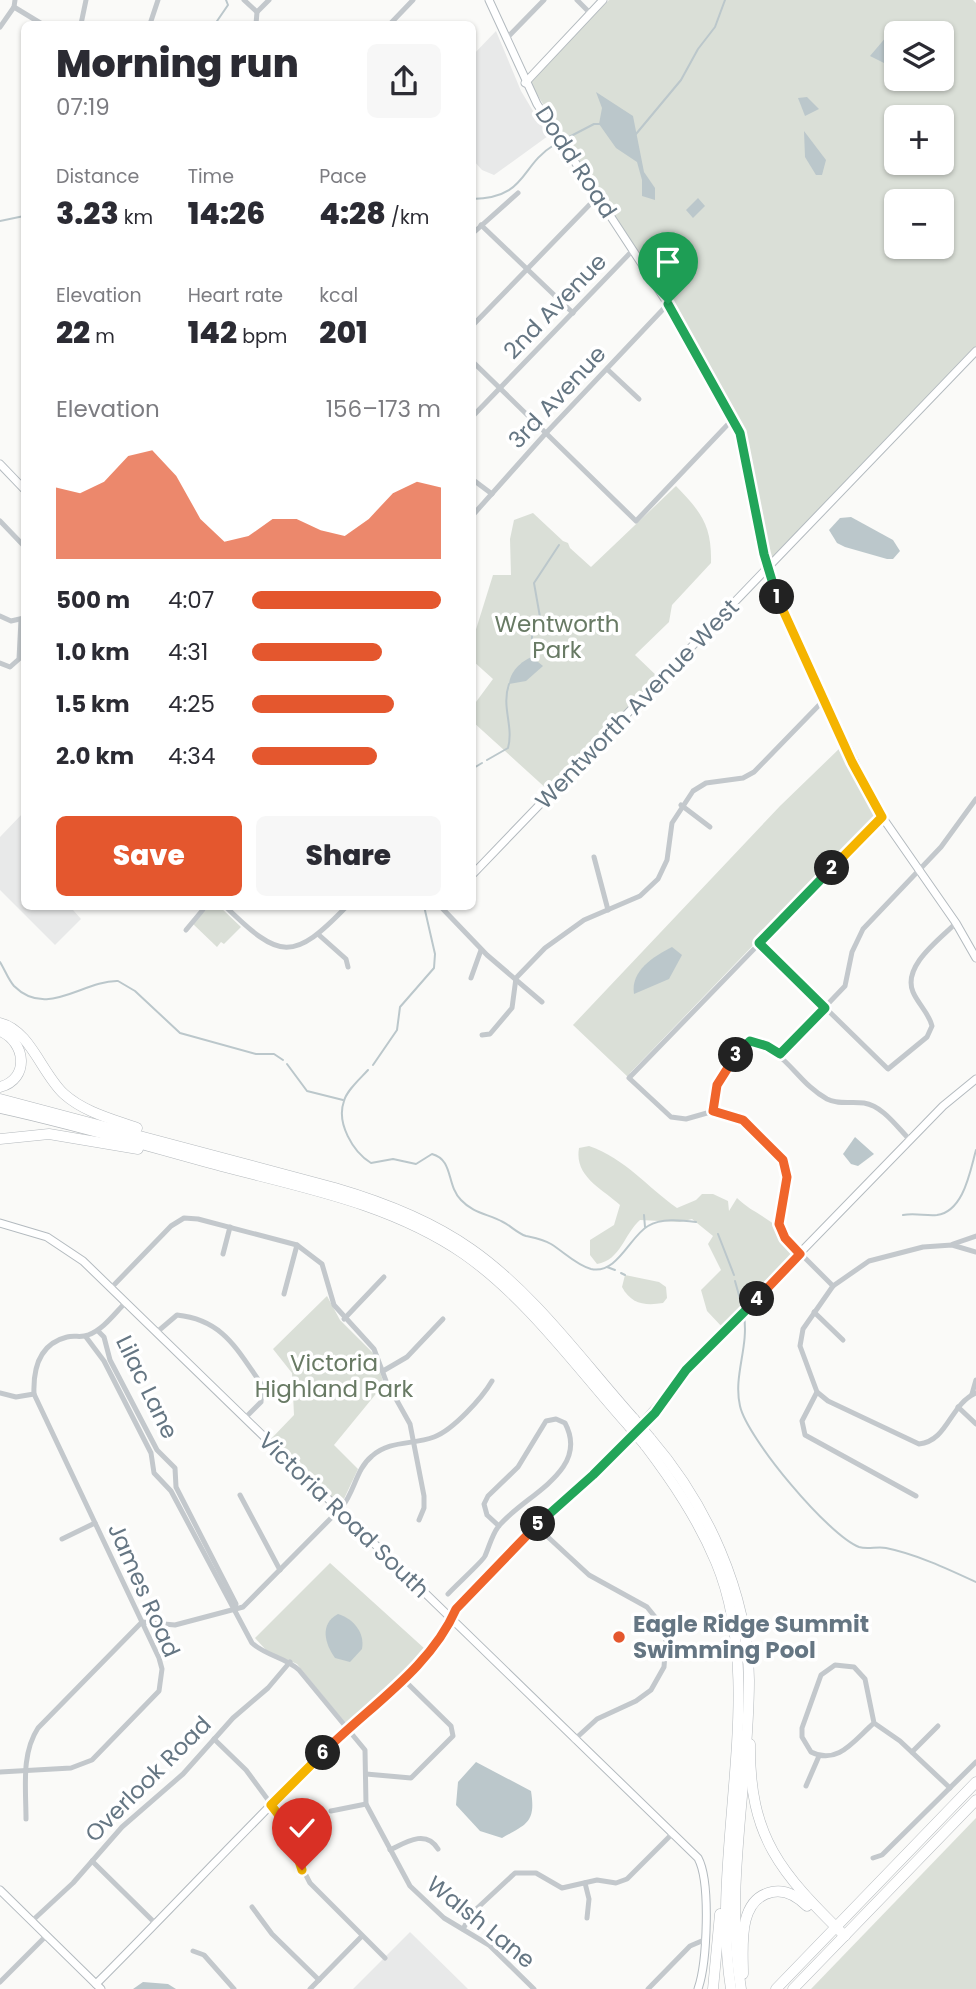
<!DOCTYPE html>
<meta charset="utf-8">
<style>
body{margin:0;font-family:Poppins,sans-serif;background:#f7f7f7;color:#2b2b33;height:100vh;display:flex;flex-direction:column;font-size:26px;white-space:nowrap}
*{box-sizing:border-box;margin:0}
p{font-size:23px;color:#7c7c81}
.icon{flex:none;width:38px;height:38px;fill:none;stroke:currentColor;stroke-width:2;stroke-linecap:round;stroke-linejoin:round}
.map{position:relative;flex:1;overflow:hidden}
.details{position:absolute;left:21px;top:21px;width:455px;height:889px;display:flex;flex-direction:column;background:#fff;border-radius:10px;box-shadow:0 2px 5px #0004}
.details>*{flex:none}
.controls{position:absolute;left:884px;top:21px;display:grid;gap:14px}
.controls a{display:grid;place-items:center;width:70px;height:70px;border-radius:10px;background:#fff;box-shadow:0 2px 5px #0004;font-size:35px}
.pin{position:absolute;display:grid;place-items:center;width:60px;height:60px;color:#fff;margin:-72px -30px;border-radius:50% 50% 50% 0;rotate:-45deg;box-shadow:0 0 7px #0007}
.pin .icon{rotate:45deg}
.km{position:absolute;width:35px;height:35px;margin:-18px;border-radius:50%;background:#222;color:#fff;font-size:19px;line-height:35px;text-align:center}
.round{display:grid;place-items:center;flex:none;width:74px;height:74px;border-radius:10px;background:#f7f7f7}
.summary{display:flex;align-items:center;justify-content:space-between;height:119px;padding:0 35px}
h1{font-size:38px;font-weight:800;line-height:52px}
.figures{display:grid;grid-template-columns:repeat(3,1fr);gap:10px;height:119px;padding:7px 35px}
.figures div{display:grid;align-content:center}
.figures b{font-size:30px;font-weight:800}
.figures small{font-size:19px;font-weight:400}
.figures p{font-size:19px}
.chart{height:196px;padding:14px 35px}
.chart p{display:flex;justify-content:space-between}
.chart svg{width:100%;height:126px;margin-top:7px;fill:#e4572e;opacity:.7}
.primary-button{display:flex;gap:14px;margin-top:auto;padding:14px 35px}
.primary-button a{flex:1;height:80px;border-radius:10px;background:#e4572e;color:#fff;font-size:28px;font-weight:800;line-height:80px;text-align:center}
.primary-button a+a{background:#f7f7f7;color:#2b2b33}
ul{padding:0 35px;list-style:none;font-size:23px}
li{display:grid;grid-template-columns:112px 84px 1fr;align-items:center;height:52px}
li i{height:18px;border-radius:9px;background:#e4572e}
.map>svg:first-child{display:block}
.built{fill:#e8e9e9}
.green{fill:#dadfd7;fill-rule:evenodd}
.water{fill:#bbc7cb}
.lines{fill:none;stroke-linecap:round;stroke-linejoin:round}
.stream{stroke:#bbc7cb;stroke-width:2}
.secondary-casing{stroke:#b3babf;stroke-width:9}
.highway-casing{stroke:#b4b9bd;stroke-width:11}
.street{stroke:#c3c8cc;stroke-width:5}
.secondary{stroke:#fff;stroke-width:7}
.highway{stroke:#fff;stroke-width:10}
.highway-bridge-casing{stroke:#b4b9bd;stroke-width:11;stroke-linecap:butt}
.highway-bridge{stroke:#fff;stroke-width:10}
.split-1-casing{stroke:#fff;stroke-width:14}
.split-2-casing{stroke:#fff;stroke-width:14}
.split-3-casing{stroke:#fff;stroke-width:14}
.split-4-casing{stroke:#fff;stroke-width:14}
.split-5-casing{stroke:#fff;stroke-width:14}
.split-6-casing{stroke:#fff;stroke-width:14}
.split-7-casing{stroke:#fff;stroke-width:14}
.split-1{stroke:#22a559;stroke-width:9}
.split-2{stroke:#f5b400;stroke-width:9}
.split-3{stroke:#22a559;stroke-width:9}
.split-4{stroke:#f0652b;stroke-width:9}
.split-5{stroke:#22a559;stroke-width:9}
.split-6{stroke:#f0652b;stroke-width:9}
.split-7{stroke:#f5b400;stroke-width:9}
.poi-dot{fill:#e4572e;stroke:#fff;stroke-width:2.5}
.labels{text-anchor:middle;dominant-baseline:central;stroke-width:7;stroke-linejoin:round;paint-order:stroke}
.street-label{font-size:23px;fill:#657683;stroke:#fff}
.park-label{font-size:23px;fill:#687a64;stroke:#fff}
.poi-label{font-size:23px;font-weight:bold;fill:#657683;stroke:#fff;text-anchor:start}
</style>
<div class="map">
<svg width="976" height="1989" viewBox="0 0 976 1989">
<rect width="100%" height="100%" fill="#fafaf8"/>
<g class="built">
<path d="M496 31 521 91 548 136 494 175 482 170 473 160 472 56Z"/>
<path d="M24 812V906L75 907 73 910 81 919 55 945 0 890V837Z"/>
<path d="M410 1932 468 1989H353Z"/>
</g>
<g class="green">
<path d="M609 0H973L976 3V349L769 564 747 445 718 385 680 318 529 82ZM896 33H942V79H896ZM896 117H942V163H896ZM896 201H942V247H896Z"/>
<path d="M676 486C701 512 712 525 711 563L672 605 669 622 635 655 659 678 549 791 473 722V706L493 679 473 661V639L493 575H511L510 539 514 520 533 513 563 541 568 543 570 548 591 567Z"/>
<path d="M841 747 876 818 630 1073 629 1078 573 1025 780 806Z"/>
<path d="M209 907H220L241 927 224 944 221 942 217 947 192 923Z"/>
<path d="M589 1146C626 1159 647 1187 677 1208L696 1200 702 1194H713L728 1201 729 1211 737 1198C748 1209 759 1213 771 1222 779 1227 788 1245 796 1254L723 1328 707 1311 701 1290 721 1270 708 1244 713 1236 692 1219 680 1222 640 1220C624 1234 621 1260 597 1264L590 1255V1240L614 1225 620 1205C603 1189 574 1177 579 1148Z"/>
<path d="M625 1275 659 1282 666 1287 667 1298 663 1303C645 1306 631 1304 622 1287Z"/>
<path d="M327 1296 340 1320 374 1354 384 1384 334 1445 358 1469 343 1501H336L270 1440 294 1415 292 1373 273 1349Z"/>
<path d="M330 1563 425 1649 368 1709 346 1724 297 1664 267 1651 255 1638Z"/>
<path d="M976 1818V1989H811Z"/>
</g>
<g class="water">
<path d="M893 29 900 32 896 33V69L870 56Z"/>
<path d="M596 92 633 116 644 172 655 188V200L642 196V180L637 162 616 148 599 124 602 108Z"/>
<path d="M807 97 819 109 805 116 798 98Z"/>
<path d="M804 131 826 160 822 175H816L805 157Z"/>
<path d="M698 198 705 206 693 218 686 210Z"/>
<path d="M851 517 893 540 900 551 893 559H887L845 547 837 543 829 530 840 518Z"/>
<path d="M532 657 543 666 526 681 509 684C510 672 521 661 532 657Z"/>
<path d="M672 947 682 955 669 979 634 994C630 971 654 956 672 947Z"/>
<path d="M855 1137 874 1154 858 1166 851 1164 843 1154Z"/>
<path d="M338 1614C354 1619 365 1633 362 1649L350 1662 335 1658C325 1644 319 1624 338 1614Z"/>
<path d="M476 1762 531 1791C536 1822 527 1824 502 1838L480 1831 456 1805 458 1782Z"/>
<path d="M143 1982 168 1984 176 1989H133Z"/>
</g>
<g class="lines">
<g class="stream">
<path d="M215 24 228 5 226 0"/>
<path d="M636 134 681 80 698 49 715 27 725 0"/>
<path d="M569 137 594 124H601"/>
<path d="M472 199C528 198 519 166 554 145"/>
<path d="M0 221 24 216"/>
<path d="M532 657V636L540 617 534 583 559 545"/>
<path d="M487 760 508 748C514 726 501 707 509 684"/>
<path d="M472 769 482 763"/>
<path d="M0 962C5 970 8 979 14 986 47 1019 83 980 118 981L135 991 180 1033 256 1054H274L283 1060"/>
<path d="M287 1064 307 1091 343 1100"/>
<path d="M373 1065 397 1030 400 1007 434 968 435 954 424 906"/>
<path d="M368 1070C360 1079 347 1090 344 1101 336 1123 353 1152 371 1163L393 1159 416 1164 432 1154C454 1160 446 1185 461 1200 473 1213 488 1214 503 1222 511 1226 517 1233 526 1236 535 1238 542 1239 551 1244 564 1252 576 1265 591 1269 617 1275 630 1236 648 1226 661 1218 681 1220 696 1222"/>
<path d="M644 1215 645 1227"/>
<path d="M903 1215C915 1213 926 1216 937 1215 964 1211 970 1171 976 1150"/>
<path d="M718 1234 734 1275"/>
<path d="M607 1267 615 1270"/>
<path d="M621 1273 625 1275"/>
<path d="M735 1281 742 1306"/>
<path d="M744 1316C749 1347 733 1376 740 1406 747 1438 829 1536 859 1547 868 1550 877 1546 886 1548 916 1554 948 1569 976 1582"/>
<path d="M328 1509V1513"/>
</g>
<g class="secondary-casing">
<g id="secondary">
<path d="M489 0 537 104 668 304 740 433 764 554 779 603 878 811 956 923 976 958"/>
<path d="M525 83 603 0"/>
<path d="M0 464 24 489"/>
<path d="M472 875 976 351"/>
<path d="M0 1223 47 1237 83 1261 698 1858C711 1882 707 1963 698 1989"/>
<path d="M0 1890 101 1989"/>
<path d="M96 1984C175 1905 251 1823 331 1745 374 1703 431 1665 456 1609 483 1580 509 1551 538 1524 591 1475 643 1429 686 1370L943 1106 976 1079"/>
</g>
</g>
<g class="highway-casing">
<g id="highway">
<path d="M0 1023C30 1030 42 1074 64 1094 84 1112 112 1119 137 1128"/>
<path d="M0 1031C26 1042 30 1079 0 1087"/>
<path d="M0 1099 335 1188C383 1202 430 1220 471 1249 534 1293 583 1362 634 1419"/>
<path d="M0 1108C74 1124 147 1146 221 1166 305 1188 391 1204 464 1254 528 1299 577 1368 629 1426"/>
<path d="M0 1139 49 1134 138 1149"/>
<path d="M650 1438C706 1503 748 1592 749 1680 749 1784 724 1885 741 1989"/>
<path d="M645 1445C673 1482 698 1519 716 1562 769 1688 709 1852 731 1989"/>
<path d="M750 1744C749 1838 781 1873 845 1936"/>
<path d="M743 1974C743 1948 737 1899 772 1892 786 1889 797 1896 807 1906"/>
<path d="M713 1989 720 1914"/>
<path d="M776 1989 976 1782"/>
<path d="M793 1989 976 1800"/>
</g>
</g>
<g class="street">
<path d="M244 0 257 12 256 24"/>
<path d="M577 0 590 13"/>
<path d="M14 7 42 24"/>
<path d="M257 12 269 0"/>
<path d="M81 24 86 0"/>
<path d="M150 24 158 0"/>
<path d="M390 24 413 0"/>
<path d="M0 27 14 7 15 0"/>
<path d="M506 39 544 0"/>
<path d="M481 225 573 313"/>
<path d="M472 234 518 193"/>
<path d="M472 326 598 196"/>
<path d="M472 361 636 521 732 420"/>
<path d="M607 369 639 399"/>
<path d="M472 417 633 250"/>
<path d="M472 479 492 494"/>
<path d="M472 516 546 433 668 304"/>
<path d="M0 521 24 546"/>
<path d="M0 616 11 621 24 618"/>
<path d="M0 663 10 667 19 659 21 620"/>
<path d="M681 805 710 827"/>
<path d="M594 857 608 910"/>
<path d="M225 906C280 960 293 962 347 906"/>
<path d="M440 906 487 955 542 1002"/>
<path d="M186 930 206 906"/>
<path d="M319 935 346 959 348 967"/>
<path d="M759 943 888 1069 927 1037 932 1026C929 1013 918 1004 913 992 902 966 940 939 956 923"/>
<path d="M471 978 481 950"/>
<path d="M482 1035 490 1034 512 1008 516 978 545 948 584 920 640 896 658 879 667 860 672 823 693 791 706 783 743 778 754 772 824 700"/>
<path d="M780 1054 845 986 852 952 863 929 941 847 976 799"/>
<path d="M714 1111C718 1080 728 1064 750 1041 788 1051 796 1082 827 1099 839 1105 851 1101 864 1103 883 1106 897 1127 910 1140"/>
<path d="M953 1244 976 1236"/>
<path d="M223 1254 230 1227"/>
<path d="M833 1286 785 1238 779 1224 787 1177 783 1160 743 1120 714 1111 686 1119 671 1117 629 1078 882 817"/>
<path d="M111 1288 171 1226 184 1218 198 1219 297 1245 322 1264 334 1305 374 1349 386 1381 410 1424 424 1496V1508L419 1520"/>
<path d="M284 1294 297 1245"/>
<path d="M814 1312 843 1340"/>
<path d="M344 1319 384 1277"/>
<path d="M98 1331 104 1337 110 1360 157 1450 175 1468 176 1487 236 1604 234 1609"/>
<path d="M157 1332 177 1315C224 1320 237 1350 262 1385L261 1402 245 1418"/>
<path d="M86 1337 104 1361 151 1453 154 1473 171 1491 252 1643C266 1656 285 1657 299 1670L365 1750 366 1804 410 1886 444 1918 489 1945 534 1989"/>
<path d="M383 1371 407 1357 443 1319"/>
<path d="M817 1392 828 1401 919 1444C948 1441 950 1404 976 1393"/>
<path d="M0 1393 16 1397 34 1394"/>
<path d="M972 1394 976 1380"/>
<path d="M958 1407 976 1424"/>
<path d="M240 1495 280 1570"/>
<path d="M916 1496 805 1435 802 1421 817 1392 800 1346 803 1329 833 1286 869 1261 923 1247 952 1245 976 1252"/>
<path d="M536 1526 589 1575 647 1607 660 1623 666 1641 664 1667 651 1690 636 1701 597 1719 574 1740"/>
<path d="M62 1539 95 1523"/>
<path d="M448 1594C453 1588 484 1560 485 1556 489 1547 492 1535 498 1527 522 1496 591 1472 565 1423L556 1419 546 1421 518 1467 488 1496 484 1504 487 1515 499 1526"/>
<path d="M874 1723C855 1739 838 1766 811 1752L802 1737V1728L821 1675 835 1665 854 1667 865 1679 874 1723 900 1741 950 1788"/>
<path d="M214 1739 246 1770 288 1827 296 1856 310 1883 385 1958"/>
<path d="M912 1752 938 1726"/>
<path d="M0 1772 71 1768 92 1760 159 1691 162 1669 159 1658 34 1394C33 1369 39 1344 67 1337 74 1335 82 1338 88 1335 103 1330 115 1313 126 1302"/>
<path d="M366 1774 411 1778 453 1736 451 1726 403 1679"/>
<path d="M806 1786 819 1756"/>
<path d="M331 1811 366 1804"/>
<path d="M26 1819C26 1788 21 1754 38 1728L142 1622 175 1625 243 1607 342 1507C355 1491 356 1469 372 1456 390 1440 413 1445 434 1437 453 1430 482 1398 492 1381"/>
<path d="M390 1850C406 1842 426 1829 438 1849"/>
<path d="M873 1858 882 1855 976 1762"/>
<path d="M92 1861 155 1923"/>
<path d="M585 1883 589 1899 587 1918"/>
<path d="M252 1907 272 1934 319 1980"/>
<path d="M32 1921 73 1883 122 1827 183 1774 233 1718 268 1688 290 1662"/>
<path d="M463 1929 472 1913 515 1873H536L562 1888 597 1880 616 1883 627 1879 672 1834"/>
<path d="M193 1951 204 1955 234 1989"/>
<path d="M0 1982 46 1936"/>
<path d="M310 1989 362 1936"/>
<path d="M648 1989 690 1946 704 1940"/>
</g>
<use href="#secondary" class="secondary"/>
<use href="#highway" class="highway"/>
<g class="highway-bridge-casing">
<g id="highway-bridge">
<path d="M634 1419 650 1438"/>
<path d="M629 1426 645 1445"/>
</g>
</g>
<use href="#highway-bridge" class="highway-bridge"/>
</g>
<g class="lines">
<g class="split-1-casing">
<path id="split-1" d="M668 304 740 433 764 554 777 597"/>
</g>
<g class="split-2-casing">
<path id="split-2" d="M777 597 852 762 882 817 832 868"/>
</g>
<g class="split-3-casing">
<path id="split-3" d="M736 1055 750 1041 767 1046 780 1054 825 1008 759 943 832 868"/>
</g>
<g class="split-4-casing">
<path id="split-4" d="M736 1055 717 1085 713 1111 743 1120 783 1160 787 1177 779 1224 785 1238 800 1254 757 1299"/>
</g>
<g class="split-5-casing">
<path id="split-5" d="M538 1524 593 1475 655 1413 686 1370 757 1299"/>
</g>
<g class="split-6-casing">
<path id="split-6" d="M323 1753C367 1708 430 1669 456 1609L538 1524"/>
</g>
<g class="split-7-casing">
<path id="split-7" d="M302 1870 288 1827 271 1805 323 1753"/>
</g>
<use href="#split-1" class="split-1"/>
<use href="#split-2" class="split-2"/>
<use href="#split-3" class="split-3"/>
<use href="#split-4" class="split-4"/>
<use href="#split-5" class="split-5"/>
<use href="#split-6" class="split-6"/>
<use href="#split-7" class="split-7"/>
</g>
<circle class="poi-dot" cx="619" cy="1637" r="7"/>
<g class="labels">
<g class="street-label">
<text transform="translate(576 162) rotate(57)">Dodd Road</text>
<text transform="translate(555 306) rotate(-46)">2nd Avenue</text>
<text transform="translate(557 397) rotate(-47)">3rd Avenue</text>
<text transform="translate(637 704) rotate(-46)">Wentworth Avenue West</text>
<text transform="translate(147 1387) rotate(64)">Lilac Lane</text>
<text transform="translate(344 1515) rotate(44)">Victoria Road South</text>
<text transform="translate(144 1590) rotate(66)">James Road</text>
<text transform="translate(148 1779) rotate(-45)">Overlook Road</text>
<text transform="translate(481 1922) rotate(39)">Walsh Lane</text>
</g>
<g class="park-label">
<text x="557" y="624">Wentworth<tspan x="557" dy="26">Park</tspan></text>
<text x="334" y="1363">Victoria<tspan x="334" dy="26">Highland Park</tspan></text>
</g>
<g class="poi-label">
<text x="633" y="1624">Eagle Ridge Summit<tspan x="633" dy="26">Swimming Pool</tspan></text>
</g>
</g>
</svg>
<div class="controls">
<a><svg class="icon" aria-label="layers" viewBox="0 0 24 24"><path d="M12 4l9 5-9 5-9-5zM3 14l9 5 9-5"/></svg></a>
<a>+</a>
<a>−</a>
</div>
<div class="pin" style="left:668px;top:304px;background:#1e9e55"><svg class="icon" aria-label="arrive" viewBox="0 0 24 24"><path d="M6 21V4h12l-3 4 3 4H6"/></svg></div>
<div class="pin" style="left:302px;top:1870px;background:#d93025"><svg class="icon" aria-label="check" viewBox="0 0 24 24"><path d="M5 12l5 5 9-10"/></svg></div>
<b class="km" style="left:777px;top:597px">1</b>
<b class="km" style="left:832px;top:868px">2</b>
<b class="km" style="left:736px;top:1055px">3</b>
<b class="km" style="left:757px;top:1299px">4</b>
<b class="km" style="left:538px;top:1524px">5</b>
<b class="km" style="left:323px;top:1753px">6</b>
<section class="details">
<div class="summary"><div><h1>Morning run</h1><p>07:19</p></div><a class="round"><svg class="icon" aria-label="share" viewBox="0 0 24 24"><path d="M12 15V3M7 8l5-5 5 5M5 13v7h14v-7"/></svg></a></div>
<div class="figures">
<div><p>Distance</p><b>3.23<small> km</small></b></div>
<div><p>Time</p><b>14:26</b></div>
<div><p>Pace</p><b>4:28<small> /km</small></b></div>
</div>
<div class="figures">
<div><p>Elevation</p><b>22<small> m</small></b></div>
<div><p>Heart rate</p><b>142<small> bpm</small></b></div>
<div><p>kcal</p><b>201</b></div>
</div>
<div class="chart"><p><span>Elevation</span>156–173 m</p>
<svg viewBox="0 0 160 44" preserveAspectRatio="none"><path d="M0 44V19L10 21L20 17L30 8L40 6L50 15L60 30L70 38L80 36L90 30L100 30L110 34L120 36L130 30L140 21L150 17L160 19V44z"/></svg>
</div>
<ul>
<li><b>500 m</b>4:07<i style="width:100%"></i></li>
<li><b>1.0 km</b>4:31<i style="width:69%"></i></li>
<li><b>1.5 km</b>4:25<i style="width:75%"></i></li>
<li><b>2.0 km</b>4:34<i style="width:66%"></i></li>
</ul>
<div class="primary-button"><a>Save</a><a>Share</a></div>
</section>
</div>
